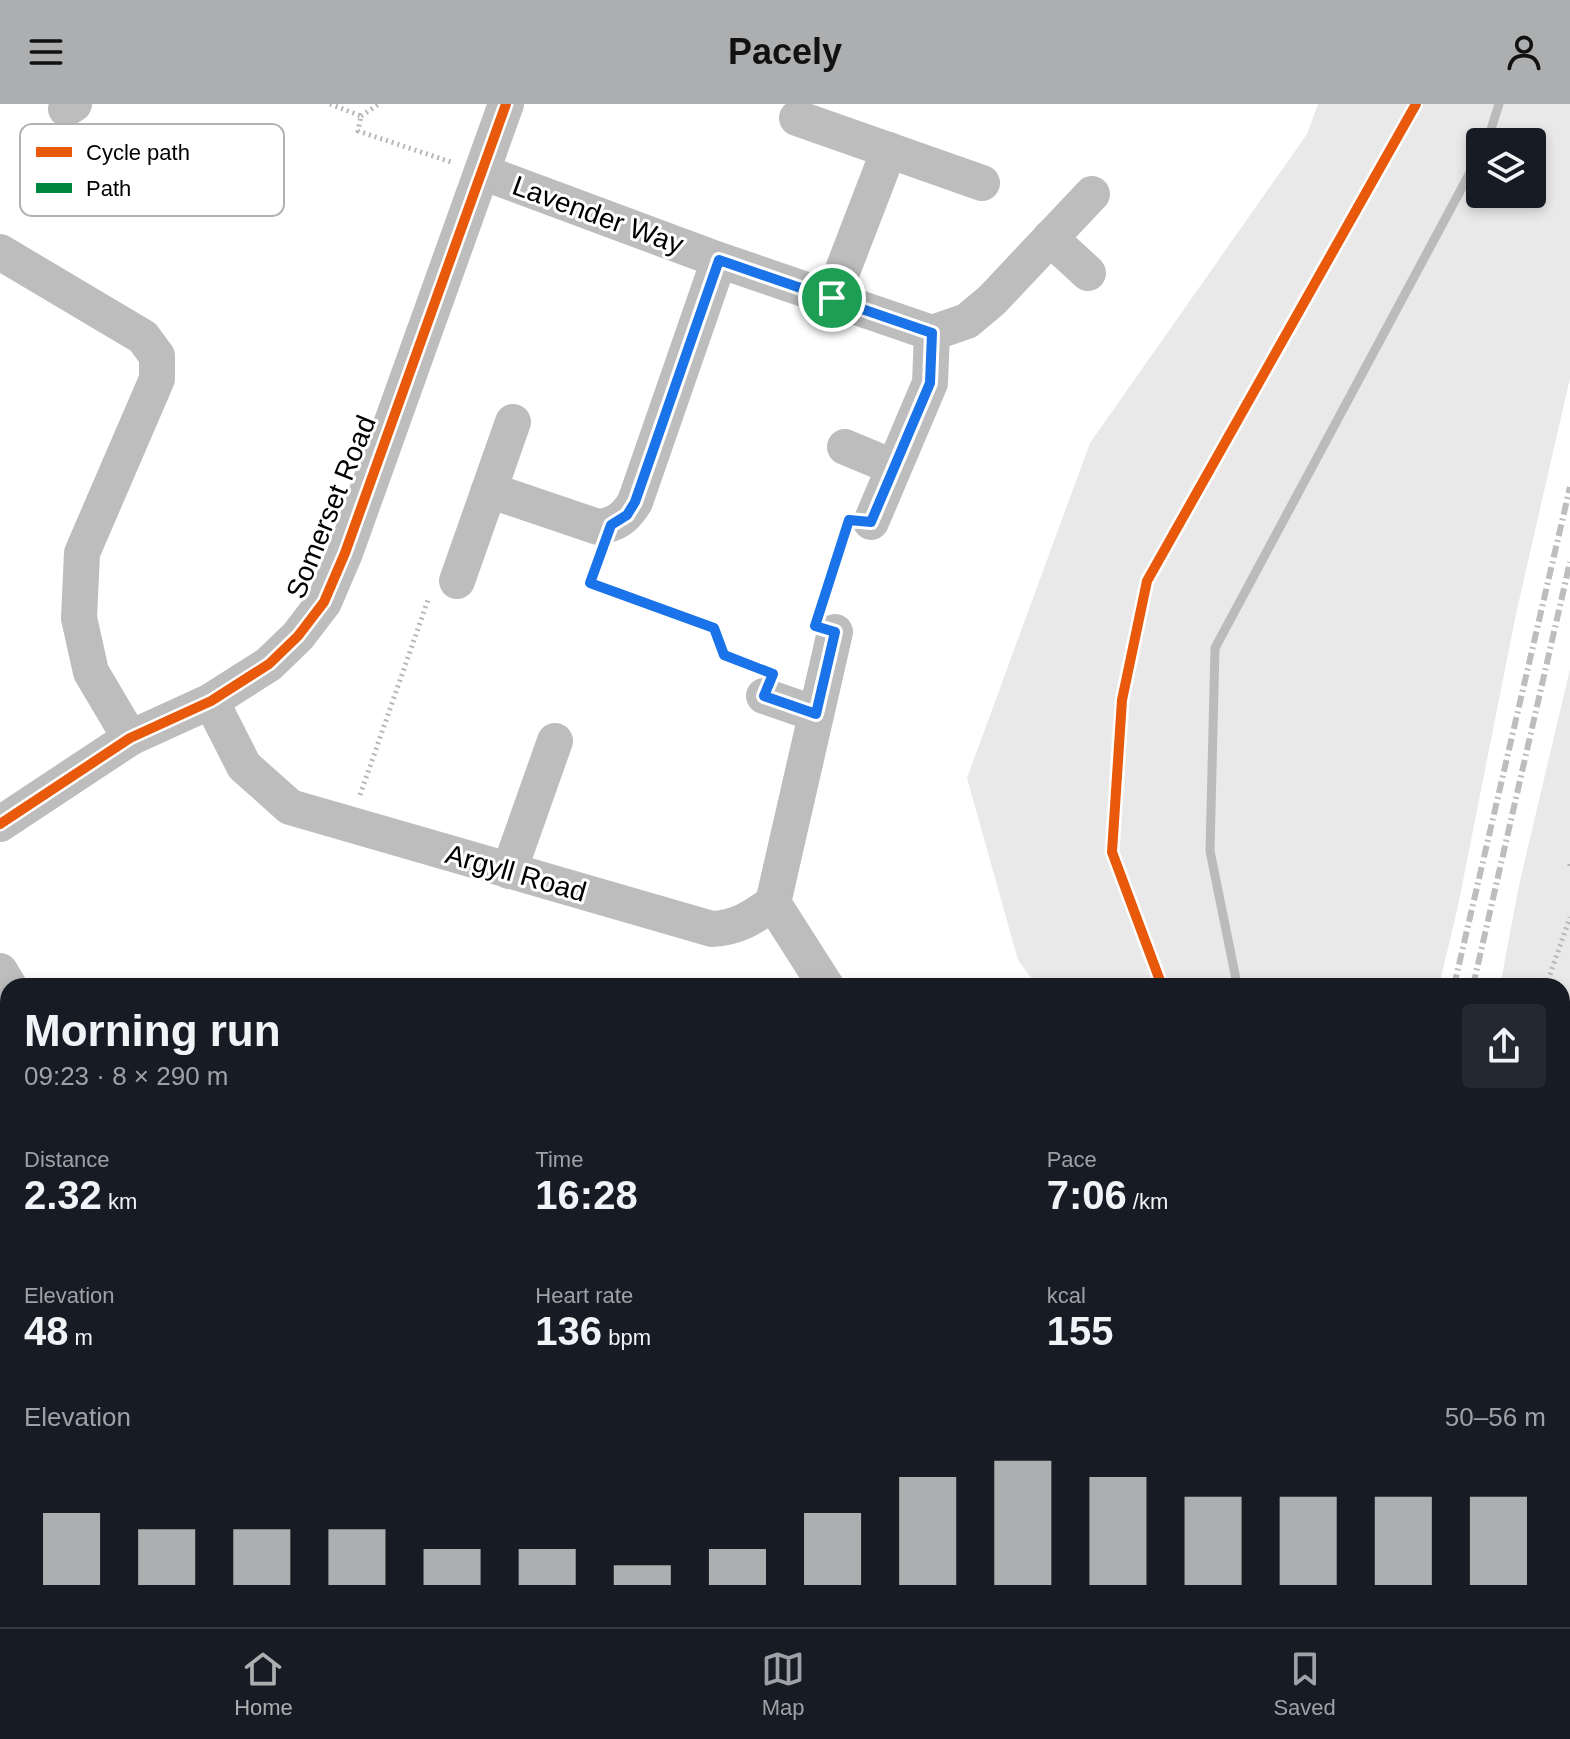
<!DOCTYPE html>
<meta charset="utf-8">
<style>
body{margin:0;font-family:Arial,sans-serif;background:#242831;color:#f1f3f6;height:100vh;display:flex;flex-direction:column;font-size:30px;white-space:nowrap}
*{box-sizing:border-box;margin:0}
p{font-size:26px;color:#9ea1a6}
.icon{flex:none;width:44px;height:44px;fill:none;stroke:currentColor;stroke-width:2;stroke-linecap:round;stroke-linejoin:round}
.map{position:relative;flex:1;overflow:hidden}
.panel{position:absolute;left:0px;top:874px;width:1570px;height:650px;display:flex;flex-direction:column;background:#171b24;border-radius:24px 24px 0 0;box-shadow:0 4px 12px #0003}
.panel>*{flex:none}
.buttons{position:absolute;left:1466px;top:24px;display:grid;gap:16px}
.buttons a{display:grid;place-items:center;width:80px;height:80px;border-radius:8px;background:#171b24;box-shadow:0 4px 12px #0003;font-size:40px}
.pin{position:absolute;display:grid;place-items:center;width:68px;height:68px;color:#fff;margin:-34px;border:4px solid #fff;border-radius:50%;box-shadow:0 2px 8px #0007}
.round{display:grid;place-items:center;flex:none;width:84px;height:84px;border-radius:8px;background:#242831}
.overview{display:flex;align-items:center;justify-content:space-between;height:136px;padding:0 24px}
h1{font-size:44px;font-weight:800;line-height:60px}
.metrics{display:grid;grid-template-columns:repeat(3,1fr);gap:12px;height:136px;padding:8px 24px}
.metrics div{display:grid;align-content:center}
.metrics b{font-size:40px;font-weight:800}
.metrics small{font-size:22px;font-weight:400}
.metrics p{font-size:22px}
.chart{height:224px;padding:16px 24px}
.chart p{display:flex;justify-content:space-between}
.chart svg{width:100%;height:144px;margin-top:8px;stroke:#adaeaf;stroke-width:6}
header{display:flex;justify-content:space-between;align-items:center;height:104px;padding:0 24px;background:#adaeaf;color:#111;font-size:36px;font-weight:800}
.menu{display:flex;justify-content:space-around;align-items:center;height:112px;border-top:2px solid #363941;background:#171b24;font-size:22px;color:#9ea1a6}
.menu a{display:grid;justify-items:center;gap:4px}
.menu .active{color:#adaeaf}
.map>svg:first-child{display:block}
.green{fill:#e9e9e9;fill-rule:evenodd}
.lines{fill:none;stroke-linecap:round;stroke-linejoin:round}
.stream{stroke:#bbb;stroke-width:9}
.path{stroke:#b8b8b8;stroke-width:5;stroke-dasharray:2 4;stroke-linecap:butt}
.minor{stroke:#bdbdbd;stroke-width:36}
.rail{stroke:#bdbdbd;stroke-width:6;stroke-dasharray:12 4 2 4;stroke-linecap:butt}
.quiet{stroke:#00873e;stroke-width:8;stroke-dasharray:16 8;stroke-linecap:butt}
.cycleway-casing{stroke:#fff;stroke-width:15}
.cycleway{stroke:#e8590c;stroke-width:10}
.route-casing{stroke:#fff;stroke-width:16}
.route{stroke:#1a73e8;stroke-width:10}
.labels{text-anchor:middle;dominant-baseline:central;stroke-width:6;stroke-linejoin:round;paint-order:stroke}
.street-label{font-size:28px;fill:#000;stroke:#fff}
.key{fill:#fff;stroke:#b2b2b2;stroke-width:2}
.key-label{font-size:22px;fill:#000}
</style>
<header><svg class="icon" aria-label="menu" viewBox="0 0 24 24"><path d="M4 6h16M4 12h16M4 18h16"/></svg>Pacely<svg class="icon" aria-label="person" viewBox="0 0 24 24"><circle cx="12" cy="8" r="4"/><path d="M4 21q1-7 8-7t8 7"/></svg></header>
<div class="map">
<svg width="1570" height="1523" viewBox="0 0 1570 1523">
<rect width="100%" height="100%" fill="#fff"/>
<g class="green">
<path d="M1318 0H1570V274L1516 510 1458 802 1439 882H1037L1018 856 967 674 1090 339 1307 30ZM1532 38V90H1480V38Z"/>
<path d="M1570 565V1058L1562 1076V882H1500L1519 781Z"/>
<path d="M1562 1107 1570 1129V1523H1363L1365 1516H1562Z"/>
<path d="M0 1197 8 1210V1516H195V1523H0Z"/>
<path d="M1152 1516H1295L1294 1523H1152Z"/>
</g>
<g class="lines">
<g class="stream">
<path d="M1487 38 1499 0"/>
<path d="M1237 880 1210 747 1215 544 1480 50"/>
</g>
<g class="path">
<path d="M330 0 361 12 358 27 454 59"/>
<path d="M361 12 379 0"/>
<path d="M599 454 590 479 714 524 724 551 753 562"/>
<path d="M822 499 844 432"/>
<path d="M360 691 429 493"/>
<path d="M1570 760V762"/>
<path d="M1546 882 1570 813"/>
<path d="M1479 1516 1481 1523"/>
</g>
<g class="minor">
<path d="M66 5 74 0"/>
<path d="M797 14 982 79"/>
<path d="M482 68 719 156 932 229 967 217 992 196 1092 90"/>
<path d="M1050 134 1088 169"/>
<path d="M0 148 143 233 157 252V275L82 449 79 514 91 568 130 634"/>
<path d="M832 194 889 46"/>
<path d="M845 343 893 363"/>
<path d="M489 386 598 423C616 421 626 413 635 398L719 156"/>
<path d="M871 418 930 279 932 229"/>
<path d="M457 477 513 318"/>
<path d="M764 592 816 610"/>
<path d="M211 597 244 662 290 703 712 825C737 824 752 814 773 799"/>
<path d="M0 720 130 634 211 597 269 560 298 532 324 498 345 449 506 0"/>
<path d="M509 767 555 637"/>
<path d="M773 799 835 528"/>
<path d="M773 799 826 882"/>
<path d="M0 867 9 882"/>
<path d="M224 1516V1523"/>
<path d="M413 1516 418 1523"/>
<path d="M452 1516 457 1523"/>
<path d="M707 1516 713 1523"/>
</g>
<g class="rail">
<path d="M1454 882 1570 383"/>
<path d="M1473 882 1570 458"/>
<path d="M1318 1523 1320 1516"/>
<path d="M1337 1523 1338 1516"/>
</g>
<path class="quiet" d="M1562 974 1570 971"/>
<g class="cycleway-casing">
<g id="cycleway">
<path d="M0 720 130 634 211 597 269 560 298 532 324 498 345 449 506 0"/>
<path d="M1162 882 1112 748 1122 596 1147 477 1416 0"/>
</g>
</g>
<use href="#cycleway" class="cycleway"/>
</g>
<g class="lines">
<g class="route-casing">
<path id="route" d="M719 156 932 229 930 279 871 418 849 416 815 522 835 528 816 610 764 592 773 570 724 551 714 524 590 479 611 421 627 411 635 398Z"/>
</g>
<use href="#route" class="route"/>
</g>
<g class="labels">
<g class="street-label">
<text transform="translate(598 111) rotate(20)">Lavender Way</text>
<text transform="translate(331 403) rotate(-68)">Somerset Road</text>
<text transform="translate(516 769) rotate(16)">Argyll Road</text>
</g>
</g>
<rect x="20" y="20" width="264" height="92" rx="12" class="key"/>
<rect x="36" y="43" width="36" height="10" fill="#e8590c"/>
<rect x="36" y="79" width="36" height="10" fill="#00873e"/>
<g class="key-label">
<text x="86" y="56">Cycle path</text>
<text x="86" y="92">Path</text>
</g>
</svg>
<div class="buttons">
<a><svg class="icon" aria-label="layers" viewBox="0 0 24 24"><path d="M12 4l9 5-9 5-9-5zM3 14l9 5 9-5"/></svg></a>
</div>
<div class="pin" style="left:832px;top:194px;background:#1e9e55"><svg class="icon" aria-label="arrive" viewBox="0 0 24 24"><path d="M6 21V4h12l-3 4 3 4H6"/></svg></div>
<section class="panel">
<div class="overview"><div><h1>Morning run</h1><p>09:23 · 8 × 290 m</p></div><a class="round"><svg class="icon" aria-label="share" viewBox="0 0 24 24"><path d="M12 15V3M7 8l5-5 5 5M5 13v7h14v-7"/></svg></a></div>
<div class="metrics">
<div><p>Distance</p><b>2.32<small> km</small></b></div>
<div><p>Time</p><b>16:28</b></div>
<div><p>Pace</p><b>7:06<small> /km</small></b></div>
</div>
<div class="metrics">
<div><p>Elevation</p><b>48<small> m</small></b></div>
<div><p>Heart rate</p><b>136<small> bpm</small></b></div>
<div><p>kcal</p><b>155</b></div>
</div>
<div class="chart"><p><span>Elevation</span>50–56 m</p>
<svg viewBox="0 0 160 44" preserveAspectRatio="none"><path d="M5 44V22M15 44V27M25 44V27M35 44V27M45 44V33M55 44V33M65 44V38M75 44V33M85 44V22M95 44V11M105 44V6M115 44V11M125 44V17M135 44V17M145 44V17M155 44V17"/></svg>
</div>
</section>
</div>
<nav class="menu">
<a class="active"><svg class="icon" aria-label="home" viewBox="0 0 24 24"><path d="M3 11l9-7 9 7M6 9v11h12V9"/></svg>Home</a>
<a><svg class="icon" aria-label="map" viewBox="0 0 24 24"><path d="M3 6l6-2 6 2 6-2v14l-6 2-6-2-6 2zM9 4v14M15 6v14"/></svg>Map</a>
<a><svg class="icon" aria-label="saved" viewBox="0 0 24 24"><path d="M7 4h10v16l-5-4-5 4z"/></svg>Saved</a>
</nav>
